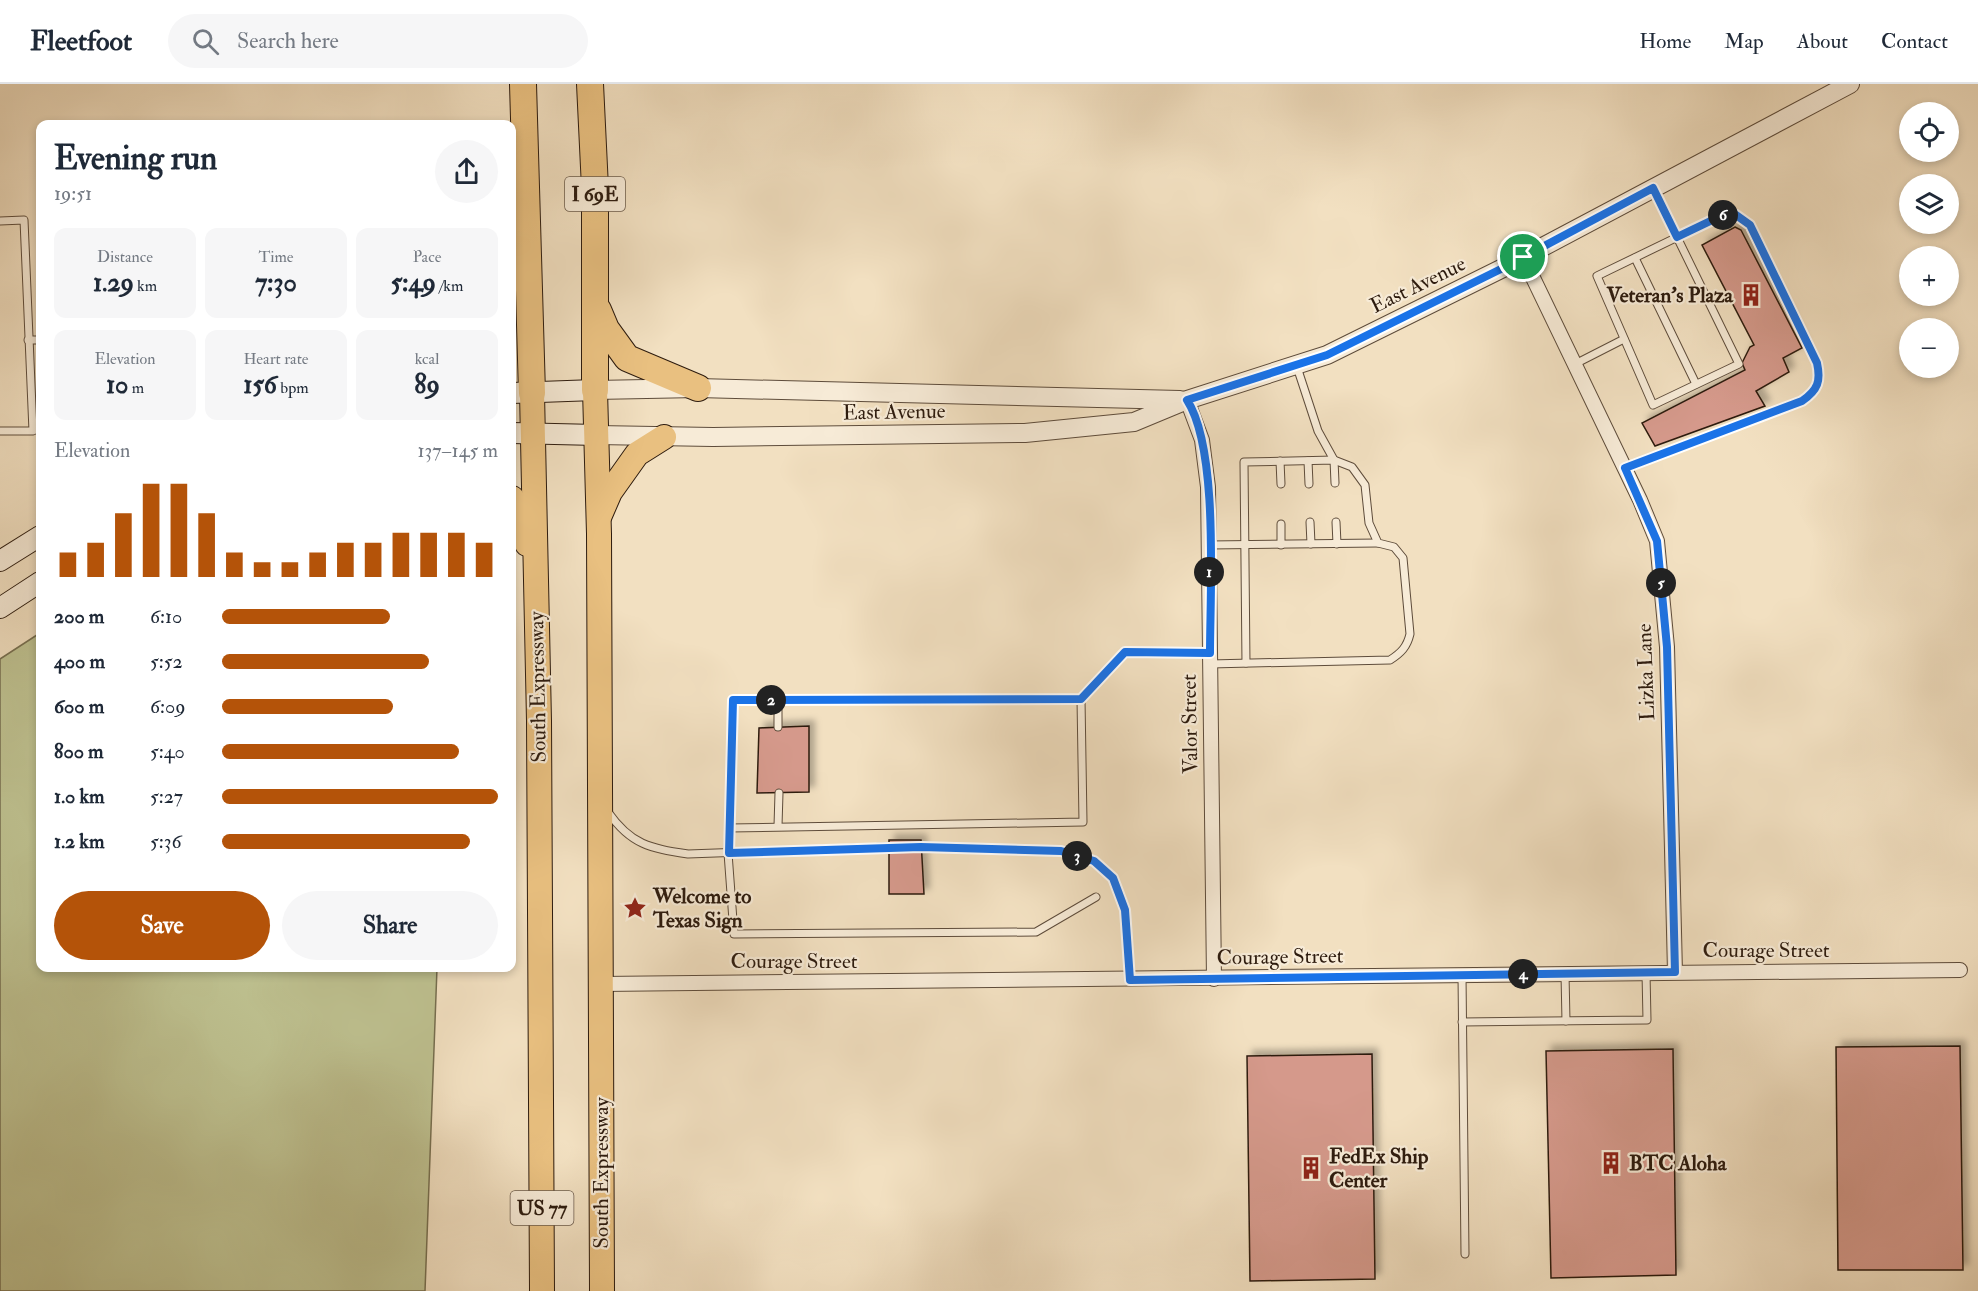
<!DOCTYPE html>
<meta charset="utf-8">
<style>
body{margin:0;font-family:"IM FELL Double Pica",serif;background:#f6f6f7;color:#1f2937;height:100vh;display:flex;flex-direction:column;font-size:22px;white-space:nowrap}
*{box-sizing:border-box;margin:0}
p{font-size:20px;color:#747a83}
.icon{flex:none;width:33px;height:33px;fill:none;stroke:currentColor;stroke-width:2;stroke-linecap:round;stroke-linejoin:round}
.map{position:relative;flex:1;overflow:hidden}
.sheet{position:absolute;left:36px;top:36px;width:480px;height:852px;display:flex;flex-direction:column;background:#fff;border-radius:12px;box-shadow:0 3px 9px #0003}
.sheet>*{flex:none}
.tools{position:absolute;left:1899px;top:18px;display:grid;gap:12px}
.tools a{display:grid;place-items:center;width:60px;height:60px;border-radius:50%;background:#fff;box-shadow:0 3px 9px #0003;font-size:30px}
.pin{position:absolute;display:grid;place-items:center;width:51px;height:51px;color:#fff;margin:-26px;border:3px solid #fff;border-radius:50%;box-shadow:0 2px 6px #0007}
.km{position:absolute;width:30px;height:30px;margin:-15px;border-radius:50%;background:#222;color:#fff;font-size:16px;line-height:30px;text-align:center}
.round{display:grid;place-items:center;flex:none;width:63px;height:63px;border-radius:32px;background:#f6f6f7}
.overview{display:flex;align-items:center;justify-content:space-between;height:102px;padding:0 18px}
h1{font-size:33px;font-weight:700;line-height:45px}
.metrics{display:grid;grid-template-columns:repeat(3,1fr);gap:9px;height:102px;padding:6px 18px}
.metrics div{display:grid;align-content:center;border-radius:12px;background:#f6f6f7;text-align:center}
.metrics b{font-size:26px;font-weight:700}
.metrics small{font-size:16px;font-weight:400}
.metrics p{font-size:16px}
.chart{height:168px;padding:12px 18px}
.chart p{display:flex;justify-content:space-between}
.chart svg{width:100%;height:108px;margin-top:6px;stroke:#b45309;stroke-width:6}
.action{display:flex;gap:12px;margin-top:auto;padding:12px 18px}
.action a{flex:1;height:69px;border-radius:36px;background:#b45309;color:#fff;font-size:24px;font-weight:700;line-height:69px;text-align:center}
.action a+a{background:#f6f6f7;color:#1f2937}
ul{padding:0 18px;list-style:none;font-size:20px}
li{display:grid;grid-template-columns:96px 72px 1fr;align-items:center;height:45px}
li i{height:15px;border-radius:8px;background:#b45309}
header{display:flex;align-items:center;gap:36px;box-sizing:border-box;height:84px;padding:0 30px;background:#fff;border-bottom:2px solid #e0e1e3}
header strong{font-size:28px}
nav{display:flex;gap:33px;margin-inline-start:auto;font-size:21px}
.search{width:420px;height:54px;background:#f6f6f7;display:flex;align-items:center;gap:15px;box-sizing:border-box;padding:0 21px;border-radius:33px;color:#747a83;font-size:22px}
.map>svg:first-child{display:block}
.green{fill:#bec190;stroke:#766e4f;stroke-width:1.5}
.building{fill:#d5998b;stroke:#2d1b0e;stroke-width:1.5;filter:url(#shadow)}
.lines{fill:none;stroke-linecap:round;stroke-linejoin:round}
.service-casing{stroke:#5e4c3b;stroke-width:9}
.minor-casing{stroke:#5e4c3b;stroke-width:16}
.tertiary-casing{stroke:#5e4c3b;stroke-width:20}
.secondary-casing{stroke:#2d1b0e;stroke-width:22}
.trunk-casing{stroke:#2d1b0e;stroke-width:26}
.motorway-casing{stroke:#2d1b0e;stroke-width:28}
.service{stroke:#f7ebd7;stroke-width:7}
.minor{stroke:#f7ebd7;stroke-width:14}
.tertiary{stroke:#f7ebd7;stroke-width:18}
.secondary{stroke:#f7ebd7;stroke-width:20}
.trunk{stroke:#e9c080;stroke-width:24}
.motorway{stroke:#e9c080;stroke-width:26}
.route-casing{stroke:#fff;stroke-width:12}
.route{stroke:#1a73e8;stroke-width:8}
.labels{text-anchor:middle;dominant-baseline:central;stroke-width:4.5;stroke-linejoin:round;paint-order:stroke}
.shield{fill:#f7ebd7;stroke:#6a594a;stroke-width:1.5}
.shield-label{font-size:20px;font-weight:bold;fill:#2d1b0e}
.street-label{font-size:21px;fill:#2d1b0e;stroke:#f7ebd7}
.poi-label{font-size:21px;font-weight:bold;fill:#2d1b0e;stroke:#f7ebd7;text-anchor:start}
</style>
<header>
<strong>Fleetfoot</strong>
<div class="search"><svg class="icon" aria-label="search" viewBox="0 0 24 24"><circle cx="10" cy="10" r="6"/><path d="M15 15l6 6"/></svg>Search here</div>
<nav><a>Home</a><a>Map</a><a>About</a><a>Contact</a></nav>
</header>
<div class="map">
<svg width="1978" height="1207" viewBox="0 0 1978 1207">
<defs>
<filter id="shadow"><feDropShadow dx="5.5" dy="-5.5" stdDeviation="3" flood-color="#0004"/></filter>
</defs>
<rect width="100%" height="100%" fill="#f2e0c1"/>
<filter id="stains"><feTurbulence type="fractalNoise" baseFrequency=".00333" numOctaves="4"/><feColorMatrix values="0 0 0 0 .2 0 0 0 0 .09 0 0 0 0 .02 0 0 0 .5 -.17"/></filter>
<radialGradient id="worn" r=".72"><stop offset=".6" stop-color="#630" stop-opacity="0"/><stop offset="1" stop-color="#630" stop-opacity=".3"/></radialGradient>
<path class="green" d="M40 549V884H437L425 1207H0V575Z"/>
<g class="building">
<path d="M1735 143 1741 146 1802 264 1783 274 1789 288 1756 307 1765 322 1655 362 1642 339 1745 286 1742 279 1750 263 1754 261 1702 161Z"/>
<path d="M809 642V708L757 709 759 644Z"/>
<path d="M889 756H921L924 810H889Z"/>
<path d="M1960 962 1963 1186H1838L1836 963Z"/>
<path d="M1673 965 1676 1191 1551 1194 1546 967Z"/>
<path d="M1372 970 1375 1195 1250 1197 1247 972Z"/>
</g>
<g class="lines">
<g class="service-casing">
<g id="service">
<path d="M0 137 24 136 33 347H0"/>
<path d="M1635 174 1696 300"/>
<path d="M28 256H40"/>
<path d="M1575 280 1624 255"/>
<path d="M1280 377 1281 400"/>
<path d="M1308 377 1309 400"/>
<path d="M1625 384 1802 317C1818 306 1820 298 1817 279L1750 141 1736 131 1725 130 1597 192 1653 321 1739 280 1654 106"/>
<path d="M1310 438 1311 460"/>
<path d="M1336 438 1337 460"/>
<path d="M1281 440V461"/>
<path d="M1209 461 1378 459"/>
<path d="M1246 579 1244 378 1334 376 1335 399"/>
<path d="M1210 580 1390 576C1401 569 1407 563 1410 550L1403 474 1394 463 1378 459 1369 439 1365 401 1352 383 1334 376 1318 347 1297 283"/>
<path d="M778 616V643"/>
<path d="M608 728C631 761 650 764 688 770L889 763 1061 767 1094 776 1113 794 1125 826 1130 895"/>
<path d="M778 742 779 709"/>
<path d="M729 744 1083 738 1081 615"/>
<path d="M1096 813 1036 848 734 850 728 769 733 616 1081 615 1125 569H1210"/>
<path d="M1565 890 1566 937"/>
<path d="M1462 891 1465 1170"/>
<path d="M1462 938 1647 936 1646 889"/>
</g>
</g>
<g class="minor-casing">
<g id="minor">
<path d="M1523 173 1640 416 1657 457 1667 563 1675 888"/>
<path d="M1187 316 1202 356 1208 403 1214 895"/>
<path d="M601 900 1960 886"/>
</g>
</g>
<g class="tertiary-casing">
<g id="tertiary">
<path d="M595 306 698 304 1180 316"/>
<path d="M597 351 713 353 1025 349 1134 338 1187 316 1327 271 1503 184 1850 0"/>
</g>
</g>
<g class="secondary-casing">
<g id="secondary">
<path d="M512 309 595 306"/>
<path d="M512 349 597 351"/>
<path d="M0 477 40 452"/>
<path d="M0 524 40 498"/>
</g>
</g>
<g class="trunk-casing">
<g id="trunk">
<path d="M595 306 599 450 602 1207"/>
<path d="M532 309 539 637 542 1207"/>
<path d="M512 414 527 460"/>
<path d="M600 431 610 408 637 370 664 353"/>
</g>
</g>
<g class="motorway-casing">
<g id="motorway">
<path d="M523 0 532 309"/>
<path d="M590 0 595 104V306"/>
<path d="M598 226 606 245 627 274 698 304"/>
</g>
</g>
<use href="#service" class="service"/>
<use href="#minor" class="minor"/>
<use href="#tertiary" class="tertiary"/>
<use href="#secondary" class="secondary"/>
<use href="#trunk" class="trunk"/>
<use href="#motorway" class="motorway"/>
</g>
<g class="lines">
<g class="route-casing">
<path id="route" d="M1653 104 1677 153 1725 130 1736 131 1750 141 1817 279C1821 297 1818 306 1802 317L1625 384 1657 457 1667 563 1675 888 1130 896 1125 826 1113 794 1094 777 1061 767 921 763 729 769 733 616 1081 615 1125 568 1210 569C1210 508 1219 365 1187 316L1327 271 1503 184Z"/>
</g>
<use href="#route" class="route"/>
</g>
<defs>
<g id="building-bare" transform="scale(1.8)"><path d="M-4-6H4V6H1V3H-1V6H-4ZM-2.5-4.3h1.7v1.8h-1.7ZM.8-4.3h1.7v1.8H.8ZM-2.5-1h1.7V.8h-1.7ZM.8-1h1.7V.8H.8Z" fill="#8f2418" stroke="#f7ebd7" stroke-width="2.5" paint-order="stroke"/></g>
<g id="sight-bare" transform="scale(1.8)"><path d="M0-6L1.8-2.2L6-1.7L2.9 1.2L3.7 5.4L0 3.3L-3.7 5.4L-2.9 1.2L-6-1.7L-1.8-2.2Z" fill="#8f2418" stroke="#f7ebd7" stroke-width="2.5" paint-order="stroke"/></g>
</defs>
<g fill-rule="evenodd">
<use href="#building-bare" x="1751" y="211"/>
<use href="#sight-bare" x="635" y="824"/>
<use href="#building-bare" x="1611" y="1079"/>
<use href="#building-bare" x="1311" y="1084"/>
</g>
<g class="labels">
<g class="shield">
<rect x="565" y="93" width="60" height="34" rx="4.5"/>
<rect x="510.5" y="1107" width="63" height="34" rx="4.5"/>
</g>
<g class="shield-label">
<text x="595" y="110">I 69E</text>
<text x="542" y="1124">US 77</text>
</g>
<g class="street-label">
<text transform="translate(1418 201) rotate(-26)">East Avenue</text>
<text transform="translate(894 328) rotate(-1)">East Avenue</text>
<text transform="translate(1646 588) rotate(-92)">Lizka Lane</text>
<text transform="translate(538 603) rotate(-91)">South Expressway</text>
<text transform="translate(1190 640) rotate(-91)">Valor Street</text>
<text x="1766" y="866">Courage Street</text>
<text transform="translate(1280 873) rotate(-1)">Courage Street</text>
<text x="794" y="877">Courage Street</text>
<text transform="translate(601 1089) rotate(-90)">South Expressway</text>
</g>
<g class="poi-label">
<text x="1733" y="211" text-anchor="end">Veteran's Plaza</text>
<text x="653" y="812">Welcome to<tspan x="653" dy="24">Texas Sign</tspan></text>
<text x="1329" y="1072">FedEx Ship<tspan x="1329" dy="24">Center</tspan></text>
<text x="1629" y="1079">BTC Aloha</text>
</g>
</g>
<rect width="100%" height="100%" filter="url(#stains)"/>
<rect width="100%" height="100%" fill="url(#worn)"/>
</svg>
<div class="tools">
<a><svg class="icon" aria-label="locate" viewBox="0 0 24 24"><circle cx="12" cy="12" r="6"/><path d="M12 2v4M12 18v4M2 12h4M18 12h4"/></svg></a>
<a><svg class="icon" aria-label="layers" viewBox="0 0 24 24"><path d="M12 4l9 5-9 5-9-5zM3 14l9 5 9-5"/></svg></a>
<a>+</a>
<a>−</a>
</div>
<div class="pin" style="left:1523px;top:173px;background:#1e9e55"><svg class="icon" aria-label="arrive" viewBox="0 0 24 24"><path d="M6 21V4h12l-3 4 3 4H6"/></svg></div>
<b class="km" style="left:1209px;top:488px">1</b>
<b class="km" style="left:771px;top:616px">2</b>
<b class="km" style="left:1077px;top:772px">3</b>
<b class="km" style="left:1523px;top:890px">4</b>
<b class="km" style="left:1661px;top:499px">5</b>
<b class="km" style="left:1723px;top:131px">6</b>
<section class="sheet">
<div class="overview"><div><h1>Evening run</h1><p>19:51</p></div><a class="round"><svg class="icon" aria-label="share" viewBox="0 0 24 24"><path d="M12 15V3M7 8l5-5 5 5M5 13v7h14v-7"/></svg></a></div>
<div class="metrics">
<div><p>Distance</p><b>1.29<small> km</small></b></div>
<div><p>Time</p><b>7:30</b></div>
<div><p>Pace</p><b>5:49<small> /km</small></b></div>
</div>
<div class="metrics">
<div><p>Elevation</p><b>10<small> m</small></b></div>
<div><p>Heart rate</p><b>156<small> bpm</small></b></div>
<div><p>kcal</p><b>89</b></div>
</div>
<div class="chart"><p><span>Elevation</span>137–145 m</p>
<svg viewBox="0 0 160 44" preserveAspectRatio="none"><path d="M5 44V34M15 44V30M25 44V18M35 44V6M45 44V6M55 44V18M65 44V34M75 44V38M85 44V38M95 44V34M105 44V30M115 44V30M125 44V26M135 44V26M145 44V26M155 44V30"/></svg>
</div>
<ul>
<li><b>200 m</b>6:10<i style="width:61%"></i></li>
<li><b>400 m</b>5:52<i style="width:75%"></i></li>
<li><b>600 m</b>6:09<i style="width:62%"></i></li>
<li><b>800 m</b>5:40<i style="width:86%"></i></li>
<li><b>1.0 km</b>5:27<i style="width:100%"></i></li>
<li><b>1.2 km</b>5:36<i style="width:90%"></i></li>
</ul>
<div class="action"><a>Save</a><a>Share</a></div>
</section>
</div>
